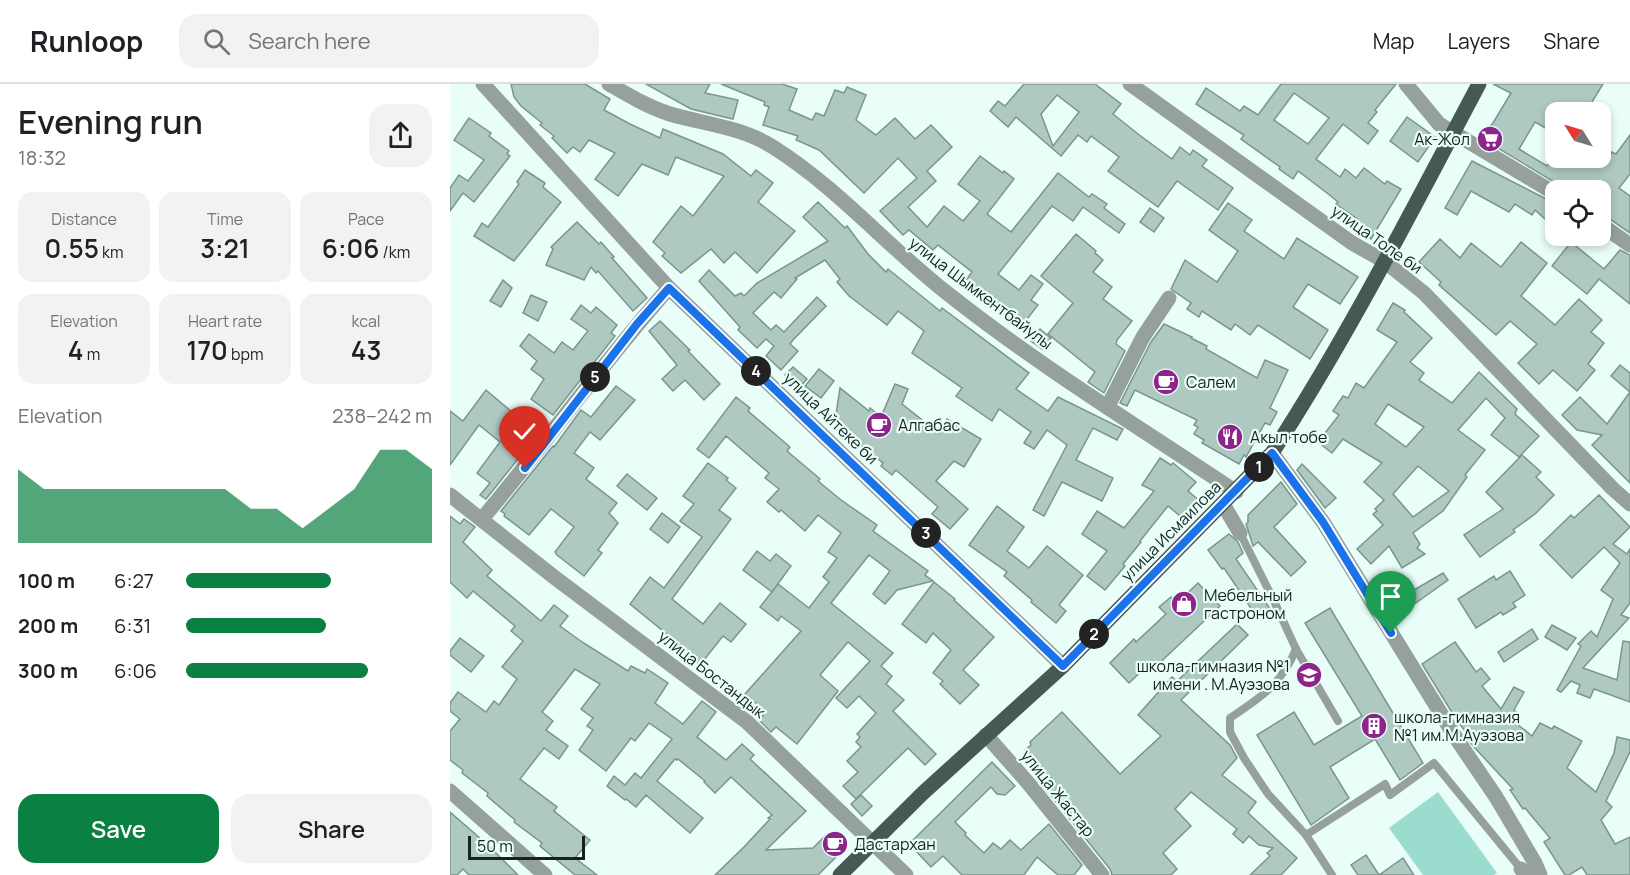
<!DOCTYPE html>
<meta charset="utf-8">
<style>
body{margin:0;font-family:Manrope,sans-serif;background:#f2f2f2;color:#202124;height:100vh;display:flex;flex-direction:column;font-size:22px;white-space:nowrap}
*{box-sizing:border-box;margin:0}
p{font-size:20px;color:#757577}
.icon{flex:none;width:33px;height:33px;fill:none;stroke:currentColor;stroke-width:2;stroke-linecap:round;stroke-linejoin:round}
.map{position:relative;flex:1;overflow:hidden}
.side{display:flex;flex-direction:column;background:#fff;width:450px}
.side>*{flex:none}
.needle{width:39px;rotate:307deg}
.buttons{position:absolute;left:1095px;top:18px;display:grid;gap:12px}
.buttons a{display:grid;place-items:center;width:66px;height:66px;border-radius:12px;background:#fff;box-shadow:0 3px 9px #0003;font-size:30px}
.scale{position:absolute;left:18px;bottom:15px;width:117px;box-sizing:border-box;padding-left:6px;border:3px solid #17211f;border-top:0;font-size:16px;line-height:21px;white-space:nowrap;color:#17211f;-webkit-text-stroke:4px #e9fef9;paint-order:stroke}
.pin{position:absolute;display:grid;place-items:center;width:51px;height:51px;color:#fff;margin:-62px -26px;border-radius:50% 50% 50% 0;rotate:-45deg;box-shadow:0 0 6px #0007}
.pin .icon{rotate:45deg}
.km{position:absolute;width:30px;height:30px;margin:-15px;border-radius:50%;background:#222;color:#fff;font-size:16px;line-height:30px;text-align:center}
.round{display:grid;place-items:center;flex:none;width:63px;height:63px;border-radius:18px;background:#f2f2f2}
.head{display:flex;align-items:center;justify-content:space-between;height:102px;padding:0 18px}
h1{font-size:33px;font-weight:600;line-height:45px}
.figures{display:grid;grid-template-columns:repeat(3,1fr);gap:9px;height:102px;padding:6px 18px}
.figures div{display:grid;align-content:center;border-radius:15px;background:#f2f2f2;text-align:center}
.figures b{font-size:26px;font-weight:600}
.figures small{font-size:16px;font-weight:400}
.figures p{font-size:16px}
.chart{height:168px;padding:12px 18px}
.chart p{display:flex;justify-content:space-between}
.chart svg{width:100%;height:108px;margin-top:6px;fill:#0b8043;opacity:.7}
.cta{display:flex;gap:12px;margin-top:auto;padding:12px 18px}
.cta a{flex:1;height:69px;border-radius:18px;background:#0b8043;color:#fff;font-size:24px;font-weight:600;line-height:69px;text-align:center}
.cta a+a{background:#f2f2f2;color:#202124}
ul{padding:0 18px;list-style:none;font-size:20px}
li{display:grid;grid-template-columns:96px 72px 1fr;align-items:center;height:45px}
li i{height:15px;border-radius:8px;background:#0b8043}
header{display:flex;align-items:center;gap:36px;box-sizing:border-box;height:84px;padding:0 30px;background:#fff;border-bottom:2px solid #e0e0e0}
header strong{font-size:28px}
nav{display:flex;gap:33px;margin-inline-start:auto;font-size:21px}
.search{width:420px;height:54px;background:#f2f2f2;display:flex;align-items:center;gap:15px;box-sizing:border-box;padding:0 21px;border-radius:18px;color:#757577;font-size:22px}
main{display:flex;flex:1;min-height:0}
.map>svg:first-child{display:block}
.pitch{fill:#9addcf}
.building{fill:#aec8c2;stroke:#7b948e;stroke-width:1.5;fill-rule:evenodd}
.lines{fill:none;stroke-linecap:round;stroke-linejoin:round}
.service{stroke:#96a19e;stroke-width:8}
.minor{stroke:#96a19e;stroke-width:15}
.primary{stroke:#465955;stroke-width:15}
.route-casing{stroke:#fff;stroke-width:12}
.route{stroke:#1a73e8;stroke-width:8}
.labels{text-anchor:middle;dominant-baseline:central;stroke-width:4.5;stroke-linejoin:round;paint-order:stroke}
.poi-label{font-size:16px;fill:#17211f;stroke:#e9fef9;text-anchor:start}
.street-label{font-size:16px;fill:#17211f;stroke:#e9fef9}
</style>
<header>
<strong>Runloop</strong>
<div class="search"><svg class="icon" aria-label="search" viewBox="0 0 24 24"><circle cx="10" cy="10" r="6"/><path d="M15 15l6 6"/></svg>Search here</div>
<nav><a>Map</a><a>Layers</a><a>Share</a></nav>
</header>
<main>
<section class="side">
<div class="head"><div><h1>Evening run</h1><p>18:32</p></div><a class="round"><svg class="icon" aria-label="share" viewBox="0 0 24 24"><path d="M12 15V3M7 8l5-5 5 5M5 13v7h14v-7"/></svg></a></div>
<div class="figures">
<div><p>Distance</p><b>0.55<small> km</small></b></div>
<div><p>Time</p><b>3:21</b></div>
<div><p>Pace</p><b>6:06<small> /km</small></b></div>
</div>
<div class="figures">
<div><p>Elevation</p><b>4<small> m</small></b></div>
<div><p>Heart rate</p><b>170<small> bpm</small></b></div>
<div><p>kcal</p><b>43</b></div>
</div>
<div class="chart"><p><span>Elevation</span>238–242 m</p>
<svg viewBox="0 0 160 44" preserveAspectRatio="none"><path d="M0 44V14L10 22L20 22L30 22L40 22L50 22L60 22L70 22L80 22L90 30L100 30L110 38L120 30L130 22L140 6L150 6L160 14V44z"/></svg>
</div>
<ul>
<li><b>100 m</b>6:27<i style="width:59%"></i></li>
<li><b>200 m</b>6:31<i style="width:57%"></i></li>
<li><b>300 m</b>6:06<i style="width:74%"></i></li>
</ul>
<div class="cta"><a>Save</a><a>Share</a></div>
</section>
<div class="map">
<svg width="1180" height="791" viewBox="0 0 1180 791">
<rect width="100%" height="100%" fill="#e9fef9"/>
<path class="pitch" d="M988 708 1047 789 1044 791H973L939 744Z"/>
<g class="building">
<path d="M61 0H135L160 15 154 26 180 40 210 54 213 45 273 70 301 92 306 86 323 99 308 118 345 147 307 189 285 168 274 179 261 165 231 189 212 172 215 169 203 158 231 122 243 132 274 92 226 73 218 91 192 80 168 112 145 95 165 69 139 56 130 68 123 63 117 69 102 54 104 52 90 41 92 39 71 22 64 13Z"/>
<path d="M196 0H260L255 9 288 16 283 35 241 25Z"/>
<path d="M271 0H332L347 5 339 26 362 36 366 29 374 32 385 6 394 9 397 3 416 11 406 36 426 51 445 34 465 55 481 41 502 63 477 87 486 97 458 123 477 143 494 122 513 137 530 117 508 100 530 72 553 89 554 87 564 95 537 130 561 148 608 89 639 113 642 110 657 120 654 124 675 140 669 149 633 123 623 137 602 122 548 190 569 206 581 191 593 200 581 216 588 221 571 243 513 200 522 188 488 161 483 166 459 146 453 151 430 127 467 94 448 74 414 109 369 66 346 56 348 52 313 41 319 23 314 21 315 18Z"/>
<path d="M574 0H645L671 20 663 30 688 50 722 75 730 63 740 71 743 66 757 76 752 82 783 104 768 126 727 97 708 123 658 87 669 73 641 52 637 58 628 51 611 72 566 33 558 43 540 27 548 17 555 22ZM607 11 629 28 603 62 591 30Z"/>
<path d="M831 0H946L925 26 927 28 918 39 928 47 918 60 893 40 866 75 890 93 895 85 906 94 914 84 935 100 937 97 951 105 921 155 901 143 907 135 886 120 888 118 877 109 848 87 843 95 829 85 830 83 791 55 794 51 746 20 756 4 790 27 794 22 808 31ZM844 9 879 34 858 60 824 36Z"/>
<path d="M1043 0H1153L1136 28H1106V50L1085 38 1069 65 1097 82 1102 74 1158 75 1162 68 1166 70 1180 51V90L1169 104 1180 112V149L1150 128V106H1115L1111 102 1031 54 1043 39 1061 9Z"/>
<path d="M957 33 985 53 968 78 940 57Z"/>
<path d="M19 34 41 49 39 52 59 67 57 70 60 72 24 118 13 109 0 127V104L9 91 18 97 34 76 4 56Z"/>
<path d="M1022 77 1106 120V124L1096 136 1085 126 1082 131 1065 120 1059 128 1021 107 1007 131 995 124Z"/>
<path d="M75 86 95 99 93 103 111 118 64 177 24 152 32 139 38 143 69 100 67 98Z"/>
<path d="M368 118 395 144 397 142 418 170 436 188 438 185 490 227 492 224 579 289 566 305 598 327 608 313 673 345 667 356 643 344 626 376 663 394 652 417 612 398 594 432 583 426 617 361 597 346 584 365 574 359 581 348 549 325 542 337 506 312 512 304 462 269 474 247 448 227 437 241 399 212 387 198 390 195 375 176 345 194 347 195 331 214 324 208 303 229 321 246 326 241 334 248 367 213 376 222 343 256 340 260 348 267 331 286 316 272 324 262 316 255 307 264 288 246 290 243 249 197 259 186 285 212 291 209 294 212 307 199 378 157 353 133Z"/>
<path d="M778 119 802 136 794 147 834 175 847 154 908 193 890 220 858 200 843 223 878 246 860 275 808 241 800 251 785 240 781 246 752 227 749 233 737 225 741 219 721 205 735 176 767 198 788 167 759 146Z"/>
<path d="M700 124 714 134 704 148 690 138Z"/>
<path d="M127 138 149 160 151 158 164 173 162 174 197 214 183 227 148 187 146 189 141 183 134 196 96 181 103 165 101 163Z"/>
<path d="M626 150 646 167 645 169 653 176 643 188 662 203 653 215 682 237 667 256 666 260 675 267 654 309 638 298 645 288 598 250 623 219 591 192Z"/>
<path d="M990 155 1010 174 1021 159 1051 183 1071 158 1097 179 1071 212 1105 241 1129 215 1152 236 1141 248 1154 259 1138 280 1145 286 1127 307 1103 286 1089 300 1068 279 1087 260 1060 237 1046 251 989 201 991 198 969 178Z"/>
<path d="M1121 158 1154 185 1170 166 1180 171V220L1149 195 1137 210 1102 182Z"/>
<path d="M53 196 62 204 51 223 40 217Z"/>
<path d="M81 211 97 218 88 237 73 229Z"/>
<path d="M943 219 955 226 954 228 982 254 960 278 974 289 969 296 1002 319 1029 288 1067 325 1065 330 1089 352 1069 373 1041 351 1055 334 1036 314 1008 346 1035 366 1015 391 1017 393 993 427 963 449 970 460 967 464 975 470 952 484 939 462 921 480 907 465 933 441 923 430 927 427 925 425 934 416 914 398 932 379 893 355 882 369 868 358 889 331 883 327 893 312 898 314 906 299 914 304 947 258 927 246ZM938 320 974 343 956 363 925 340ZM968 382 999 407 963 433 943 410Z"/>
<path d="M131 221 141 229 146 223 167 241 161 249 165 252 103 331 81 315 94 295 81 285 87 277 70 262 79 250 104 269 112 258 123 266 138 247 121 235Z"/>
<path d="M210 237 240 266 238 267 270 300 254 316 235 296 223 307 212 295 227 281 199 247Z"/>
<path d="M714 240 742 253 741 254 757 262 756 265 807 294 815 276 838 286 820 324 827 328 820 341 815 339 796 373 794 371 789 380 752 359 754 356 744 350 748 343 744 341 747 336 685 306 677 322 670 319 701 258Z"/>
<path d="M590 245 601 254 592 265 581 257Z"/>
<path d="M1170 281 1180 289V399L1142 361 1152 351 1127 346 1112 331 1130 313 1157 340 1180 308 1161 292Z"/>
<path d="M343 283 357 295 349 304 335 291Z"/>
<path d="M369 285 384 297 371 314 355 302Z"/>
<path d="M445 300 458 305 452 320 489 349 497 335 531 355 514 383 504 377 486 397 518 425 500 445 482 430 488 423 446 386 442 391 431 382 433 379 391 345 385 337 390 304 419 327 420 324 431 333Z"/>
<path d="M166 302 185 316 150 356 140 348 124 369 144 384 136 395 167 419 159 429 168 439 148 466 152 469 134 492 107 471 105 468 124 443 101 425 79 451 54 432 55 430 51 427 103 362 104 363 131 326 141 333Z"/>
<path d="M36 306 88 350 36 415 30 411 40 399 27 389 50 358 29 341 0 381V327L13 337Z"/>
<path d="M286 313 300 324 298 327 340 363 337 367 370 395 368 397 391 416 427 441 423 447 478 487 475 491 483 497 447 506 435 520 423 510 440 487 419 471 381 519 443 569 431 582 442 592 436 600 454 616 443 627 486 670 475 681 458 664 406 715 393 702 408 688 397 677 411 663 406 658 410 653 407 650 426 629 409 612 397 624 386 614 420 577 398 558 370 591 388 607 347 660 326 643 321 648 309 636 316 628 295 610 351 547 331 532 328 537 310 523 328 500 359 524 379 498 373 493 387 474 378 468 391 449 368 431 355 447 331 426 329 428 317 418 329 405 315 394 319 389 276 352 259 374 247 365Z"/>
<path d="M1072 371 1091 388 1086 393 1104 411 1085 430 1063 446 1065 448 1030 473 1014 451 1053 425 1036 408Z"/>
<path d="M710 374 721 381 723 379 746 398 738 407 751 418 735 436 718 422 690 457 691 458 673 480 675 482 655 506 637 492 657 467 632 450 647 427 674 444 704 407 692 401Z"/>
<path d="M258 379 278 394 276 396 286 404 269 426 281 435 222 515 253 540 270 519 296 540 281 558 273 552 250 581 232 566 234 564 180 520 200 493 214 504 252 453 230 437 244 420 233 412Z"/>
<path d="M852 380 886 414 875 424 847 386Z"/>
<path d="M177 390 207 414 197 426 167 402Z"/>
<path d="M831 398 847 420 824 443 856 478 841 492 808 458 803 462 796 440 798 438V431Z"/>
<path d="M1149 411 1180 443 1163 460 1177 470 1180 465V519L1171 531 1179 534 1133 584 1167 596 1173 557 1180 558V618L1144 605 1140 614 1127 609 1130 601 1121 597 1111 608 1107 606 1131 562 1128 560 1141 547 1147 553 1163 515 1151 506 1170 479 1154 463 1122 494 1090 461 1121 431 1124 434Z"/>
<path d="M547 422 574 443 557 467 579 484 597 462 633 491 609 521 616 527 606 539 581 518 582 516 554 492 557 488 519 461Z"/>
<path d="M212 429 230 443 218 459 200 445Z"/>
<path d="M0 432 10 440 14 435 25 443 13 458 42 486 37 492 91 537 104 521 118 532 110 542 132 558 178 587 181 582 195 589 197 585 218 599 205 619 233 640 252 617 266 628 247 653 276 676 292 660 304 671 300 675 356 727 316 766 363 764 375 752 391 768 368 791H265L294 763 320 735 318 734 322 731 281 693 265 709 254 698 255 697 228 675 227 676 225 675 207 697 253 734 240 749 196 711 186 723 176 715 175 716 157 702 164 692 175 701 185 689 191 694 222 655 199 639 185 657 181 654 156 687 129 666 143 646 137 642 143 634 131 625 150 600 125 585 92 628 103 637 96 646 118 662 109 675 94 664 70 695 107 723 104 727 140 756 125 774 147 791H125L90 762 92 759 64 738 65 736 37 712 38 709 12 689 13 686 0 676V647L10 635 0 627V619L8 608 36 628 44 617 49 621 67 595 52 583 73 557 61 547 65 542 23 507 17 514 0 498Z"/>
<path d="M779 450 788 458 793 469 786 475 821 526 808 535 774 484 772 485 758 466Z"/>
<path d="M307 467 320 477 326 470 341 482 322 508 293 486Z"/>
<path d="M1060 487 1075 511 1063 519 1066 523 1053 531 1051 528 1026 544 1008 515 1044 492 1046 496Z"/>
<path d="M993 489 998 496 963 521 957 510Z"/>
<path d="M484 498 505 515 504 516 544 553 513 586 529 601 510 620 490 600 493 597 483 589 501 566 483 549 476 559 452 540Z"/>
<path d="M748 499 770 522 701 587 696 583 679 599 660 579 684 555 686 558 716 530 709 523 721 513 727 519Z"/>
<path d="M880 524 973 679 950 696 925 655 880 683 899 714 861 741 807 651 844 628 864 661 912 632 855 539Z"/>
<path d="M787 540 798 551 731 616 780 661 787 674 772 691 806 718 798 729 847 774 831 791H800L820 772 817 769 823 764 809 761 799 752 793 759 783 750 787 745 741 708 725 725 741 742 713 769 727 785 721 791H662L660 785 594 703 602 695 575 666 581 661 580 658 612 628 670 690 711 652 688 631 722 593 727 597Z"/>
<path d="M1102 541 1126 554 1117 566 1095 553Z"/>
<path d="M1082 545 1088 555 1054 578 1048 568Z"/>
<path d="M10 554 34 572 21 588 0 571V567Z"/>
<path d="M1005 558 1026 588 1031 584 1040 595 1032 602 1051 625 1064 603 1074 608 1064 626 1066 628 1061 635 1082 652 1090 639 1102 645 1104 642 1132 657 1117 684 1146 708 1164 669 1167 653 1180 656V668L1156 717 1162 723 1151 736 1165 760 1180 753V791H1137L1132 783 1119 791H1115L1094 758 1100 754 1075 724 1073 725 1060 706 1063 705 1024 663 1020 658 1022 656 1006 635 972 580Z"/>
<path d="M542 678 565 702 555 711 547 710 541 703 505 738 516 749 515 751 534 769 543 759 551 765 560 756 571 766 599 740 632 781 624 791H608L587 773 574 791H512L493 772 481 783 459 760Z"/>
<path d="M411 711 422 722 412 732 401 720Z"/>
<path d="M0 728 38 761 68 791H19L13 785 7 791H0Z"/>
<path d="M916 771 929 791 953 774 964 791H908L901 781Z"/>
</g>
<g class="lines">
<g class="service">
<path d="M790 449 824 517 846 565 888 637"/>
<path d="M846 565C832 600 810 614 780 634V648L794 674 818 710 856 751 882 791"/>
<path d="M856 751 935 700 940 711 984 679 1071 785"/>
</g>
<g class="minor">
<path d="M33 0 219 204 613 582"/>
<path d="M159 0C178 11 198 23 220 30 254 40 292 43 323 63 388 104 437 162 497 209 589 282 689 343 786 408"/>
<path d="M680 0 902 159 934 177 974 209 1163 405 1180 420"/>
<path d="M956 0 989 40 1106 110"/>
<path d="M1150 140 1180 161"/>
<path d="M658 322 693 253 719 214"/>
<path d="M822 369 873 438 1006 654 1046 713 1085 779 1090 791"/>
<path d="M0 411 104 493 297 638 456 791"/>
<path d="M773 420 790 449"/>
<path d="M32 435C96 359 153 278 219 204"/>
<path d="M536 651 579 700 652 791"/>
<path d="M0 707 95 791"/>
<path d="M1071 785 1077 791"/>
</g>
<path class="primary" d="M390 791 473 709 613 582 822 369C899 251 963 124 1029 0"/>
</g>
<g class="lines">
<g class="route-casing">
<path id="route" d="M75 384 187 240 219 204 613 582 822 369 873 438 941 549"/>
</g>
<use href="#route" class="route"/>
</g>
<defs>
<g id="supermarket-disc" transform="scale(1.35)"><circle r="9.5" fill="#8d248a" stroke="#e9fef9"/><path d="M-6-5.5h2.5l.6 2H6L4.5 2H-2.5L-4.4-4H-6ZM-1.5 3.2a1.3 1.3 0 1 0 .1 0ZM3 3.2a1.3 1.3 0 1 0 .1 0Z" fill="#fff"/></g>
<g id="cafe-disc" transform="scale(1.35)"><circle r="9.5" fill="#8d248a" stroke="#e9fef9"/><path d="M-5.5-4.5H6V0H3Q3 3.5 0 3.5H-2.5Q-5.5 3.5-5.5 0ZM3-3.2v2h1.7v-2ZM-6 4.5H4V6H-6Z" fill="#fff"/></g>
<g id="restaurant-disc" transform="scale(1.35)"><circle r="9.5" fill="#8d248a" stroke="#e9fef9"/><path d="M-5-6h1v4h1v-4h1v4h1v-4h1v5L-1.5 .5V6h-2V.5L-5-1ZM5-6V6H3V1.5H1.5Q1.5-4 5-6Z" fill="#fff"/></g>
<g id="shop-disc" transform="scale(1.35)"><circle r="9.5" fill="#8d248a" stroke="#e9fef9"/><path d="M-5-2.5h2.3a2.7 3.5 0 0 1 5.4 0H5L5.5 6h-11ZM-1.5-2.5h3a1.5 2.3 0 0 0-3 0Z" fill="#fff"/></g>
<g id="school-disc" transform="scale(1.35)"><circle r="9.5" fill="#8d248a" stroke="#e9fef9"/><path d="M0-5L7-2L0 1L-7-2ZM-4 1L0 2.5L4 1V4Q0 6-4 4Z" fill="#fff"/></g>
<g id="building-disc" transform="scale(1.35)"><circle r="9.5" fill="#8d248a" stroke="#e9fef9"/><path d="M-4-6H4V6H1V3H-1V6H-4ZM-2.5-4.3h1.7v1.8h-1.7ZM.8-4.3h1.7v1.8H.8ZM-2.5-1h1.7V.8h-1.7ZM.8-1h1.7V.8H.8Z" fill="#fff"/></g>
</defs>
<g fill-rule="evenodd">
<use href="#supermarket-disc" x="1040" y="55"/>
<use href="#cafe-disc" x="716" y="298"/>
<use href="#cafe-disc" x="429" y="341"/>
<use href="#restaurant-disc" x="780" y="353"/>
<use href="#shop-disc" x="734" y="520"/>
<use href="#school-disc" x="859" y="591"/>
<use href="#building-disc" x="924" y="642"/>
<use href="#cafe-disc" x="385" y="760"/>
</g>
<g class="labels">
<g class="poi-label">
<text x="1020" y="55" text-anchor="end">Ак-Жол</text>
<text x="736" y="298">Салем</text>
<text x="448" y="341">Алгабас</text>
<text x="800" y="353">Акыл тобе</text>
<text x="754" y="511">Мебельный<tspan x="754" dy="18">гастроном</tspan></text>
<text x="840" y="582" text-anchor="end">школа-гимназия №1<tspan x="840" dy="18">имени . М.Ауэзова</tspan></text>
<text x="944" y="633">школа-гимназия<tspan x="944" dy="18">№1 им.М.Ауэзова</tspan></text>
<text x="404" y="760">Дастархан</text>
</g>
<g class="street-label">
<text transform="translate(927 155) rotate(35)">улица Толе би</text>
<text transform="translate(531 209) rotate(37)">улица Шымкентбайулы</text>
<text transform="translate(381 334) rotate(44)">улица Айтеке би</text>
<text transform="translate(721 447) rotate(-45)">улица Исмаилова</text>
<text transform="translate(262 590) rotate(38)">улица Бостандык</text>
<text transform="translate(608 709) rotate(51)">улица Жастар</text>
</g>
</g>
</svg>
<div class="buttons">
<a><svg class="needle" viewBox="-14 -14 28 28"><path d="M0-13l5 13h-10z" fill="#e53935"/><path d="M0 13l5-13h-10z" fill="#757577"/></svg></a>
<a><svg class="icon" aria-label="locate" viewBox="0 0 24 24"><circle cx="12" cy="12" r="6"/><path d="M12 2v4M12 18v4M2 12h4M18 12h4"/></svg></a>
</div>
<div class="scale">50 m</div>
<div class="pin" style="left:941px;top:549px;background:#1e9e55"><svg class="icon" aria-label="arrive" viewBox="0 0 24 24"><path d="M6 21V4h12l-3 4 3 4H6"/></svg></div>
<div class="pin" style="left:75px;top:384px;background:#d93025"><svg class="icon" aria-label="check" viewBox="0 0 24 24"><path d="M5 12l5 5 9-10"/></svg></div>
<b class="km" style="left:809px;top:383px">1</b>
<b class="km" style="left:644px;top:550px">2</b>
<b class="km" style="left:476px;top:449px">3</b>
<b class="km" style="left:306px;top:287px">4</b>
<b class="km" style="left:145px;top:293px">5</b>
</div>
</main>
